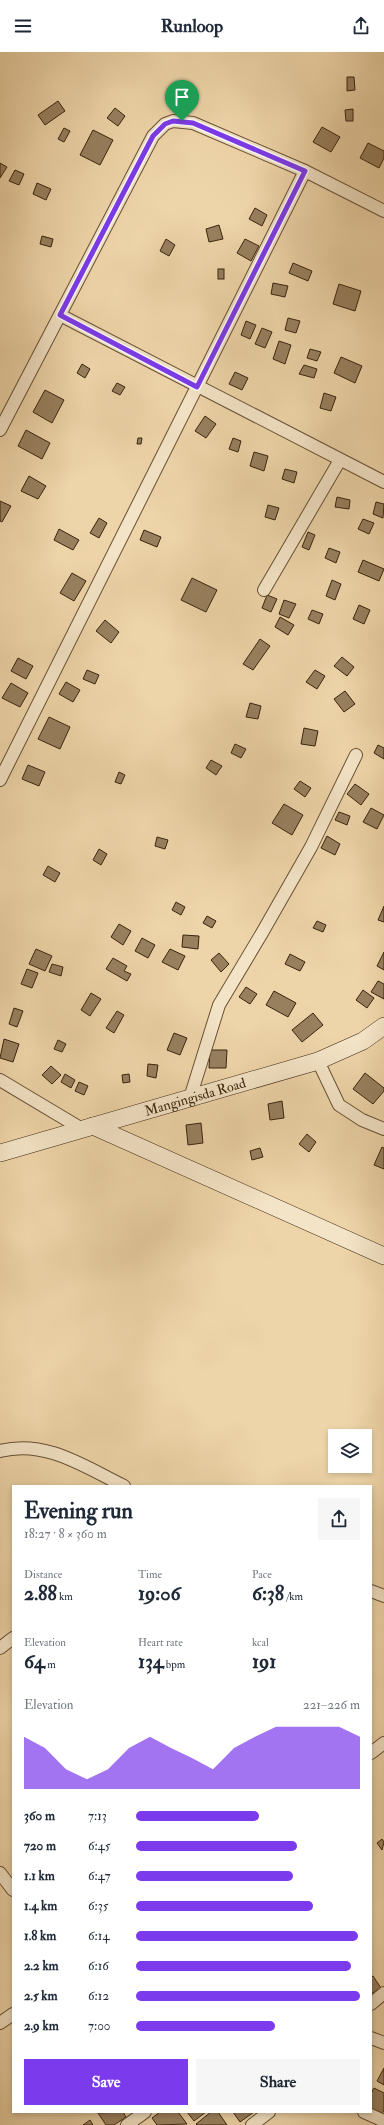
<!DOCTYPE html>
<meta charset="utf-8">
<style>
body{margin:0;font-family:"IM FELL Double Pica",serif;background:#f6f6f7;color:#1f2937;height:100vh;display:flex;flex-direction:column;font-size:15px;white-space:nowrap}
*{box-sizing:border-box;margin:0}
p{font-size:13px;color:#747a83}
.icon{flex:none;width:22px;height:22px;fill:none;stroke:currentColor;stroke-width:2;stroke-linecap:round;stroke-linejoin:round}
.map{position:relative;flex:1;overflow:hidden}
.details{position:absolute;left:12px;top:1433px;width:360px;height:628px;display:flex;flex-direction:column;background:#fff;border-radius:0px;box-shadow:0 2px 6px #0003}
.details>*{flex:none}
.controls{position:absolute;left:328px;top:1377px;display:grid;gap:8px}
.controls a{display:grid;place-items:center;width:44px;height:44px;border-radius:0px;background:#fff;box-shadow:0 2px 6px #0003;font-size:20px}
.pin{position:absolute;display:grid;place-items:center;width:34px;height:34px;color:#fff;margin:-41px -17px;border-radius:50% 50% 50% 0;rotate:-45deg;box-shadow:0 0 4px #0007}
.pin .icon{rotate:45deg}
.round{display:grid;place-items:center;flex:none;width:42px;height:42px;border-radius:0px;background:#f6f6f7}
.overview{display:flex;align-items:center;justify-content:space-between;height:68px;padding:0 12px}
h1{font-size:22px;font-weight:700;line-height:30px}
.metrics{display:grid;grid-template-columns:repeat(3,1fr);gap:6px;height:68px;padding:4px 12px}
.metrics div{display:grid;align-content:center}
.metrics b{font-size:20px;font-weight:700}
.metrics small{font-size:11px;font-weight:400}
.metrics p{font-size:11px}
.chart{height:112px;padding:8px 12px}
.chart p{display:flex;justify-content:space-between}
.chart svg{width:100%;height:72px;margin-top:4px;fill:#7c3aed;opacity:.7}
.action{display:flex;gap:8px;margin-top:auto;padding:8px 12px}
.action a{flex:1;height:46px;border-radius:0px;background:#7c3aed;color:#fff;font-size:16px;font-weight:700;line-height:46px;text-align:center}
.action a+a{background:#f6f6f7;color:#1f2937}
ul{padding:0 12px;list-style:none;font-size:13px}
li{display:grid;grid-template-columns:64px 48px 1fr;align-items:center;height:30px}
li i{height:10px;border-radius:5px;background:#7c3aed}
header{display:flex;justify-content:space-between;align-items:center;height:52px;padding:0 12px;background:#fff;font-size:18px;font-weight:700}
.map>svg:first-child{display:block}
.building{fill:#98805f;stroke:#3a240e}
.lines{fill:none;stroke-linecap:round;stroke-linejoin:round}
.street-casing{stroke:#675035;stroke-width:14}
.secondary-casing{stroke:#3a240e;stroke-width:18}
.street{stroke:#f4e4c7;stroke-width:12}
.secondary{stroke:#f4e4c7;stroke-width:17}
.route-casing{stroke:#fff;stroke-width:8}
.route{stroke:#7c3aed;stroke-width:5}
.labels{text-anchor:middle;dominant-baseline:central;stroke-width:3;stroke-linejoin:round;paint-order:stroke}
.street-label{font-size:14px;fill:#3a240e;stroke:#f4e4c7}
</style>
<header><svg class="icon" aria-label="menu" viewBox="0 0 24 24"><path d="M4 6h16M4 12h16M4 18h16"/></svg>Runloop<svg class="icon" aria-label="share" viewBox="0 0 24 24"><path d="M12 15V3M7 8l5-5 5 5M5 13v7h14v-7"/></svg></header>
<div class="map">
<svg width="384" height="2073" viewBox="0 0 384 2073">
<rect width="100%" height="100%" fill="#eed5a9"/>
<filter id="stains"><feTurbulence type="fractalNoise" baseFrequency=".005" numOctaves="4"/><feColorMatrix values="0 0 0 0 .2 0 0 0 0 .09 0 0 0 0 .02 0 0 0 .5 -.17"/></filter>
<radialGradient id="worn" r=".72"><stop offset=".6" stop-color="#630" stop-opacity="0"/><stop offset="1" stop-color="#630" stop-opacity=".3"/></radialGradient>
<g class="building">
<path d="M347 25H354L355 38 347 39Z"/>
<path d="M58 49 65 59 45 73 38 63Z"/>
<path d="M115 56 125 64 118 74 107 66Z"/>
<path d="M353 57V69H346L345 58Z"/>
<path d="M322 75 340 85 331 100 313 90Z"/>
<path d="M64 76 70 79 64 90 58 87Z"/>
<path d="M93 78 113 88 100 113 80 103Z"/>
<path d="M368 91 384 99V106L379 116 360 106Z"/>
<path d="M0 111 7 115 0 126Z"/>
<path d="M15 118 24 122 19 133 9 129Z"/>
<path d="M37 131 51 137 46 148 33 142Z"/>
<path d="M255 156 267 163 262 174 249 167Z"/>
<path d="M219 173 223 187 209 190 206 177Z"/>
<path d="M42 184 53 187 51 195 40 192Z"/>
<path d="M166 187 175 193 169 204 160 199Z"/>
<path d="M245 187 259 194 251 209 237 201Z"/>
<path d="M293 211 312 219 308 229 289 221Z"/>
<rect x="218" y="217" width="6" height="10"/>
<path d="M273 231 288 234 285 245 271 242Z"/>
<path d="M339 232 361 239 355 259 333 252Z"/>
<path d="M288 266 300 269 296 281 285 278Z"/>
<path d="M246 269 256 273 250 287 241 283Z"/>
<path d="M262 276 272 280 265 296 255 292Z"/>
<path d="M279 289 291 293 285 312 273 307Z"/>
<path d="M310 297 321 300 317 309 307 306Z"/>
<path d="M341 305 362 314 355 331 334 321Z"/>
<path d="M82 312 90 317 85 326 77 321Z"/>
<path d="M304 313 317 317 314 326 299 322Z"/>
<path d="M235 320 248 326 242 338 229 332Z"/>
<path d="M117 331 125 335 120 343 112 339Z"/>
<path d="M45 338 64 348 52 371 33 360Z"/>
<path d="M324 341 336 345 331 359 320 356Z"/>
<path d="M205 364 216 372 206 386 195 379Z"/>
<path d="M26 378 50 391 42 407 18 394Z"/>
<path d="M138 386H142L141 392H137Z"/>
<path d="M233 386 241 389 238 400 229 397Z"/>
<path d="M254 400 268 404 264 419 250 414Z"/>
<path d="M285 417 297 420 294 431 282 427Z"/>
<path d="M29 424 46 434 38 447 21 439Z"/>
<path d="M337 445 350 448 349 457 335 455Z"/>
<path d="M0 449 11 454 2 470 0 469Z"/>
<path d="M376 450 384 452 383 466 373 462Z"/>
<path d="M268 453 279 456 275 468 265 465Z"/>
<path d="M99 466 107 471 99 486 90 481Z"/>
<path d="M363 467 374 471 369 482 358 477Z"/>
<path d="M59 477 79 488 73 498 54 488Z"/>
<path d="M144 478 161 485 157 495 140 488Z"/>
<path d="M308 480 315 483 309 498 302 495Z"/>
<path d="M329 496 340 500 336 511 325 506Z"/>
<path d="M363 508 384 517 379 529 358 520Z"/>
<path d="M72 521 86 529 74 549 60 541Z"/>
<path d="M192 526 217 538 206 560 181 548Z"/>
<path d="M332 528 341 532 335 548 326 544Z"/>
<path d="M267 543 277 547 271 560 262 556Z"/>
<path d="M284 548 296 552 289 566 279 562Z"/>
<path d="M359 553 370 558 364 572 353 567Z"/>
<path d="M312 558 323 562 319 572 308 567Z"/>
<path d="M280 565 294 573 288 583 275 575Z"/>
<path d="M105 568 119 580 111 591 96 579Z"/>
<path d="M260 587 270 594 253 618 243 612Z"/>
<path d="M342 605 354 615 347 624 334 614Z"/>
<path d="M18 606 33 614 26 627 11 619Z"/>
<path d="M87 618 99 623 95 632 83 627Z"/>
<path d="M315 618 325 624 317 637 306 630Z"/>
<path d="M66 630 80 638 73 650 59 642Z"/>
<path d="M11 631 28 641 20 655 2 646Z"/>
<path d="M345 639 355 652 344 660 334 647Z"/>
<path d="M250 651 261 654 258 667 246 665Z"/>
<path d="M49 665 70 675 60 697 38 687Z"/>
<path d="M304 676 318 679 315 694 301 692Z"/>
<path d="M235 692 246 697 241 706 231 701Z"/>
<path d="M378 693 384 696V707L374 701Z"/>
<path d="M211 708 222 714 216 723 206 716Z"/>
<path d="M28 713 45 720 39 734 22 727Z"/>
<path d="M119 720 125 723 121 732 115 730Z"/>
<path d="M300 729 311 736 305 745 294 737Z"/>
<path d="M355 732 369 742 361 753 347 742Z"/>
<path d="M284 752 303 763 292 783 272 771Z"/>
<path d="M371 756 384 763 377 777 363 770Z"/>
<path d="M339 760 350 764 347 773 335 768Z"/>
<path d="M327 784 340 792 335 803 321 796Z"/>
<path d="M157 785 168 788 165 797 155 794Z"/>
<path d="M99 797 107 802 101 813 93 808Z"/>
<path d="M48 814 60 821 55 830 43 823Z"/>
<path d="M176 850 185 855 181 863 172 858Z"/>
<path d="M384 854V870L378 868Z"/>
<path d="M207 864 216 869 212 876 203 871Z"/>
<path d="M317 869 326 873 323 880 313 876Z"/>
<path d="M119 872 131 879 123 893 111 885Z"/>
<path d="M183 883 199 884 198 897 182 895Z"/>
<path d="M142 886 155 893 148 906 135 899Z"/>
<path d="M36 897 52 904 45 919 29 912Z"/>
<path d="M170 897 185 904 178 918 162 910Z"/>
<path d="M384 900V918L377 914Z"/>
<path d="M219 901 229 912 221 920 211 908Z"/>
<path d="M290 902 305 910 300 919 285 912Z"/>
<path d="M113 906 127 914 124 919 131 922 127 929 106 917Z"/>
<path d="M52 912 63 915 61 924 49 920Z"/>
<path d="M27 917 38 921 32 936 21 932Z"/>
<path d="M378 929 384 932V947L371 940Z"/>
<path d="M246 935 257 942 250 952 239 945Z"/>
<path d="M363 938 374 946 367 956 356 948Z"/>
<path d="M274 939 296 951 288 965 266 953Z"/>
<path d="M91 941 101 947 90 964 81 958Z"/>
<path d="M14 956 23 959 17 975 9 972Z"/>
<path d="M117 959 124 963 114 981 106 976Z"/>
<path d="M313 961 323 973 302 990 292 978Z"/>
<path d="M174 981 187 986 180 1003 167 998Z"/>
<path d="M4 987 19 992 13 1010 0 1006Z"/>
<path d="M58 988 66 992 62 1000 54 997Z"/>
<path d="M210 998H227L226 1016H209Z"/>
<path d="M148 1012 158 1013 156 1026 147 1024Z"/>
<path d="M51 1014 61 1023 52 1032 42 1023Z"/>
<path d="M365 1021 384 1036V1039L373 1052 353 1037Z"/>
<path d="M65 1022 75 1028 71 1036 61 1030Z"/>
<path d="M129 1022 130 1030 123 1031 122 1023Z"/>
<path d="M79 1030 88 1034 84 1043 75 1039Z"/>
<path d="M282 1049 284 1066 270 1068 268 1052Z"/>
<path d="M201 1071 203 1091 188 1093 186 1073Z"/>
<path d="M307 1082 316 1090 309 1100 299 1092Z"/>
<path d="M382 1095 384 1096V1117L374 1113Z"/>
<path d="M260 1096 263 1105 252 1108 250 1099Z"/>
<path d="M382 1787 384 1790 382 1798 377 1791Z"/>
<path d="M373 1924 381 1936 371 1942V1925Z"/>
<path d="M384 2016V2033L377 2029Z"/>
<path d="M374 2036 384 2041V2058L381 2064 371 2058V2041Z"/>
<path d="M123 2060 126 2065 114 2073H106L98 2061Z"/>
<path d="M160 2060H178L187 2072 157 2073 152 2066Z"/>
<path d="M187 2060H206L194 2069Z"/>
<path d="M211 2060H218L227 2073H197L196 2072Z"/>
<path d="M233 2060H254L240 2070Z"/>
<path d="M90 2068 93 2073H83Z"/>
</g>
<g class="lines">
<g class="street-casing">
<g id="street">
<path d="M60 263 384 430"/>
<path d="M0 378 153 84 165 72 173 69 193 71 305 119 384 159"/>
<path d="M264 538 340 408"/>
<path d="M0 728 305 119"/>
<path d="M318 1009 339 1053 362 1068 384 1077"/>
<path d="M0 1028 82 1077"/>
<path d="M190 1046 219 953 262 881 311 795 356 703"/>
<path d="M0 1399C45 1387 85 1415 124 1434"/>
<path d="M371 1539 384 1544"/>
<path d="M0 1596 13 1586"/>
<path d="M371 1701 384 1691"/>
<path d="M0 1821 13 1838"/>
<path d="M371 1952 384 1941"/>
<path d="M0 1971 13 1962"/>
<path d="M371 1986 384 1991"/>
<path d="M364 2060 384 2069"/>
<path d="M127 2073 145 2060"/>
<path d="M252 2073 269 2060"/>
</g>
</g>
<g class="secondary-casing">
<g id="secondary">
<path d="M93 1074 384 1204"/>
<path id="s1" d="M0 1101 318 1009 363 989 384 974"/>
</g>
</g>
<use href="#street" class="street"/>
<use href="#secondary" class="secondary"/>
</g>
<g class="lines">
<g class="route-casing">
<path id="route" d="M173 69 193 71 305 119 197 335 60 263 153 84 165 72Z"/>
</g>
<use href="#route" class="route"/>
</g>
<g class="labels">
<g class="street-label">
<text stroke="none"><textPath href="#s1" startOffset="203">Mangingisda Road</textPath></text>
</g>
</g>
<rect width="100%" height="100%" filter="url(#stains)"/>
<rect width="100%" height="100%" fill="url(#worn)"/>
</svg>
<div class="controls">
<a><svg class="icon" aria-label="layers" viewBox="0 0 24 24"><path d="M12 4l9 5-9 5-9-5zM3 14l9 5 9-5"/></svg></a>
</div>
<div class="pin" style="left:182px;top:69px;background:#1e9e55"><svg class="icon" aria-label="arrive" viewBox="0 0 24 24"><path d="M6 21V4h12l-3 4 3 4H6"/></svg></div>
<section class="details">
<div class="overview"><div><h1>Evening run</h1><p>18:27 · 8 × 360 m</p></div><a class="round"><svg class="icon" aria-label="share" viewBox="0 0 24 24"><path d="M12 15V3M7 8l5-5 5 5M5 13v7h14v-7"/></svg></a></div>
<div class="metrics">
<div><p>Distance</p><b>2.88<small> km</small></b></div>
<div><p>Time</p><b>19:06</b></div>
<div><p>Pace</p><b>6:38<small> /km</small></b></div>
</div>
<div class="metrics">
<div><p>Elevation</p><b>64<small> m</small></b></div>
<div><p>Heart rate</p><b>134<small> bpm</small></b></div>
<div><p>kcal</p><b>191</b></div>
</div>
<div class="chart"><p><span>Elevation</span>221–226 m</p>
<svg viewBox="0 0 160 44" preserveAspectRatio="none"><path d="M0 44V12L10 19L20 32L30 38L40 32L50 19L60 12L70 19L80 25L90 32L100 19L110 12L120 6L130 6L140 6L150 6L160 12V44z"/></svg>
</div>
<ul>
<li><b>360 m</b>7:13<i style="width:55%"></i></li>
<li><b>720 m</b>6:45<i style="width:72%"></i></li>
<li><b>1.1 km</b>6:47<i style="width:70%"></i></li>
<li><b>1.4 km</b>6:35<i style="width:79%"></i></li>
<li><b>1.8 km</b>6:14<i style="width:99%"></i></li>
<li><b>2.2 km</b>6:16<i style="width:96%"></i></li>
<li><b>2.5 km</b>6:12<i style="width:100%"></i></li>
<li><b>2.9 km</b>7:00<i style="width:62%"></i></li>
</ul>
<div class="action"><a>Save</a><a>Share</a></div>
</section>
</div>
